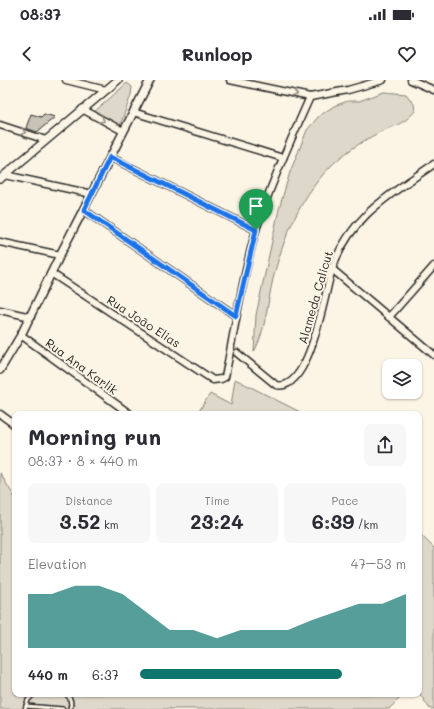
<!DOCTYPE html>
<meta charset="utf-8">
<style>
body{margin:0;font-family:Mali,sans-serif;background:#f7f7f7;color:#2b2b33;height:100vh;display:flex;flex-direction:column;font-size:15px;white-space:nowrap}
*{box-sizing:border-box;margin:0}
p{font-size:13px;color:#7c7c81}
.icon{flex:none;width:22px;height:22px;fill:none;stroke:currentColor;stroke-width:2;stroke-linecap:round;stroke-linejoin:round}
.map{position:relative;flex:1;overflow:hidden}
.sheet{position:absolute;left:12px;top:331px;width:410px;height:286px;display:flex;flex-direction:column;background:#fff;border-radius:8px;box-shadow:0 1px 3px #0004}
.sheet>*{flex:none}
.fabs{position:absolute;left:382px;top:279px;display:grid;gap:8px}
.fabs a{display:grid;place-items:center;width:40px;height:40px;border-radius:8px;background:#fff;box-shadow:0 1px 3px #0004;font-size:20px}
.pin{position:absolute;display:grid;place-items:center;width:34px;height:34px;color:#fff;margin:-41px -17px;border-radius:50% 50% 50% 0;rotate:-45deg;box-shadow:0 0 4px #0007}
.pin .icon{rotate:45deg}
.round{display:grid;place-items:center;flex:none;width:42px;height:42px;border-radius:8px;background:#f7f7f7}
.overview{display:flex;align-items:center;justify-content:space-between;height:68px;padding:0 16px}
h1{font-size:22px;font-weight:800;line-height:30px}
.metrics{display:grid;grid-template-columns:repeat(3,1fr);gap:6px;height:68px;padding:4px 16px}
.metrics div{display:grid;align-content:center;border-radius:8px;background:#f7f7f7;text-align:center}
.metrics b{font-size:20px;font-weight:800}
.metrics small{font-size:11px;font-weight:400}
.metrics p{font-size:11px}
.chart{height:112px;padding:8px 16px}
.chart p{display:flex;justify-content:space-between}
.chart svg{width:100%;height:72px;margin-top:4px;fill:#0f766e;opacity:.7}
ul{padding:0 16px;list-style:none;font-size:13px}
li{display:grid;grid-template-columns:64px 48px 1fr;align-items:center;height:30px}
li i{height:10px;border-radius:5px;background:#0f766e}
.status{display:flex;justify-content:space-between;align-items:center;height:28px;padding:0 20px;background:#fff;direction:ltr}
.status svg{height:11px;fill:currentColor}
header{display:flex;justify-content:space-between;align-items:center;height:52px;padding:0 16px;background:#fff;font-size:18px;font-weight:800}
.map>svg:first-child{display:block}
.green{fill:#ded8ca;stroke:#84827a}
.building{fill:#c8c3b7;stroke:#2b2b2b}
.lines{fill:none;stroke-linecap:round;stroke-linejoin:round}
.service-casing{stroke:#2b2b2b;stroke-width:6}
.minor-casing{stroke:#2b2b2b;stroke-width:9}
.tertiary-casing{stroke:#2b2b2b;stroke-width:10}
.service{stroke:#fcf5e5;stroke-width:3}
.minor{stroke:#fcf5e5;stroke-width:6}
.tertiary{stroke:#fcf5e5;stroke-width:7}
.oneway{stroke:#949088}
.route-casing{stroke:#fff;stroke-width:8}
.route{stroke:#1a73e8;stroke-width:5}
.labels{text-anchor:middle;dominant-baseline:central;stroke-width:4;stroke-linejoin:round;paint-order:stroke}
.street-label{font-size:12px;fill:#2b2b2b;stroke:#fcf5e5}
</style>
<div class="status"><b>08:37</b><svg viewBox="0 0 49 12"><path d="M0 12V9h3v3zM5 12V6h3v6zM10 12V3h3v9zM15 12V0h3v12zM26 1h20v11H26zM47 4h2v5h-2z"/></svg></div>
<header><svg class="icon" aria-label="back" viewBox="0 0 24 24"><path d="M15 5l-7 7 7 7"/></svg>Runloop<svg class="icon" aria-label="heart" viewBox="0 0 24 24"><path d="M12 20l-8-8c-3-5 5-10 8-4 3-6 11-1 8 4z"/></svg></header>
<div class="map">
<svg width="434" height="629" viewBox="0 0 434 629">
<rect width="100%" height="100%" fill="#fcf5e5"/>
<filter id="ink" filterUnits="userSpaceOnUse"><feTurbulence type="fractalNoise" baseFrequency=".025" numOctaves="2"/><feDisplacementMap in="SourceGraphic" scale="8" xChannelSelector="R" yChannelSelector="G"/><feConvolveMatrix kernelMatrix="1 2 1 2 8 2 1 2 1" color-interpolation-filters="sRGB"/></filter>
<g filter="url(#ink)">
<g class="green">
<path d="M127 3 132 7 131 15 120 46 94 32Z"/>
<path d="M384 12 406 14 414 24 415 31C402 46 396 44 380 52 361 62 342 74 328 89 299 120 283 159 273 199 267 224 266 250 254 272L256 235 279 129 290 92 307 50 319 36 334 26 348 21H359Z"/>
<path d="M235 299 302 333 303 334H197L210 314 231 325Z"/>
<path d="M0 393 15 418V614H404L389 629H0Z"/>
<path d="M419 453 434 468V629H430L419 613Z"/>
</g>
<path class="building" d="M31 34 41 37 44 34 55 37 37 52 26 48Z"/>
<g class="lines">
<g class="service-casing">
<g id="service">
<path d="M66 614C71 618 72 623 70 629"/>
<path d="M26 626 63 629"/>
<path d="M25 629 28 620 34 614"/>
</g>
</g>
<g class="minor-casing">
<g id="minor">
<path d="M66 0 106 10"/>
<path d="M230 0 310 17 348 10 383 0"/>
<path d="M411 0 434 10"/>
<path d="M82 29 123 51"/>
<path d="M133 32 283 78"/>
<path d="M0 45 46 60"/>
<path d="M110 77 256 150"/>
<path d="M5 95 92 114"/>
<path d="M84 130 236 236"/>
<path d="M0 162 60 175"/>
<path d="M332 189 434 275"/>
<path d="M51 193 213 300 221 299 225 297C235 248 242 198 256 150 270 105 291 60 310 17"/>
<path d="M0 230 31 237"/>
<path d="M389 237 434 186"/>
<path d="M21 255 130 334"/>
<path d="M237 273 276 305C310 314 325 211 332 189 350 136 391 114 434 84"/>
<path d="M0 334 15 345"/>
</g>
</g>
<g class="tertiary-casing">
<g id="tertiary">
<path d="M0 99 118 0"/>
<path d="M0 290 21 255 60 175 150 0"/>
</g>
</g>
<use href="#service" class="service"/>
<use href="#minor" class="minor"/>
<use href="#tertiary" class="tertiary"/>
</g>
<defs><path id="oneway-chevron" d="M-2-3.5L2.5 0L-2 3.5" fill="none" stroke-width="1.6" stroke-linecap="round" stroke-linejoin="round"/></defs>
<g class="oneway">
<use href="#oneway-chevron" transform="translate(295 14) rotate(12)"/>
<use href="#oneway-chevron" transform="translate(102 40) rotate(28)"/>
<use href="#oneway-chevron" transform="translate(23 52) rotate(17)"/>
</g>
</g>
<g class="lines" filter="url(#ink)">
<g class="route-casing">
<path id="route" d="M110 77 256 150 236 236 84 130Z"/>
</g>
<use href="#route" class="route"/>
</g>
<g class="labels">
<g class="street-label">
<text transform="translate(315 217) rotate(-74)">Alameda Calicut</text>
<text transform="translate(144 241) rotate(33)">Rua João Elias</text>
<text transform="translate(82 286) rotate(36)">Rua Ana Karlik</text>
</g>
</g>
</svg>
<div class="fabs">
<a><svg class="icon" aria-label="layers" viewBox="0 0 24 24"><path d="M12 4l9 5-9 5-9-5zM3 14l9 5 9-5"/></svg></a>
</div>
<div class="pin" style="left:256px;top:150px;background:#1e9e55"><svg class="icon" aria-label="arrive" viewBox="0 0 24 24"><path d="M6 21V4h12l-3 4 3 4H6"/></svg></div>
<section class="sheet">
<div class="overview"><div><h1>Morning run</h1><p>08:37 · 8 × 440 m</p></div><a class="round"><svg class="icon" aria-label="share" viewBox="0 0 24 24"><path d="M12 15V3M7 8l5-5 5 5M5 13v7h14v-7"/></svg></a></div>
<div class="metrics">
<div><p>Distance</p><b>3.52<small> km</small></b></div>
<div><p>Time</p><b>23:24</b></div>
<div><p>Pace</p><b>6:39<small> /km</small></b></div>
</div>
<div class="chart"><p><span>Elevation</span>47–53 m</p>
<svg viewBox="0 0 160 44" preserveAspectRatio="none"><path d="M0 44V11L10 11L20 6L30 6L40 11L50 22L60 33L70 33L80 38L90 33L100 33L110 33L120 27L130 22L140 17L150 17L160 11V44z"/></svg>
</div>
<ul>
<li><b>440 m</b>6:37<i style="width:76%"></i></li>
</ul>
</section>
</div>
